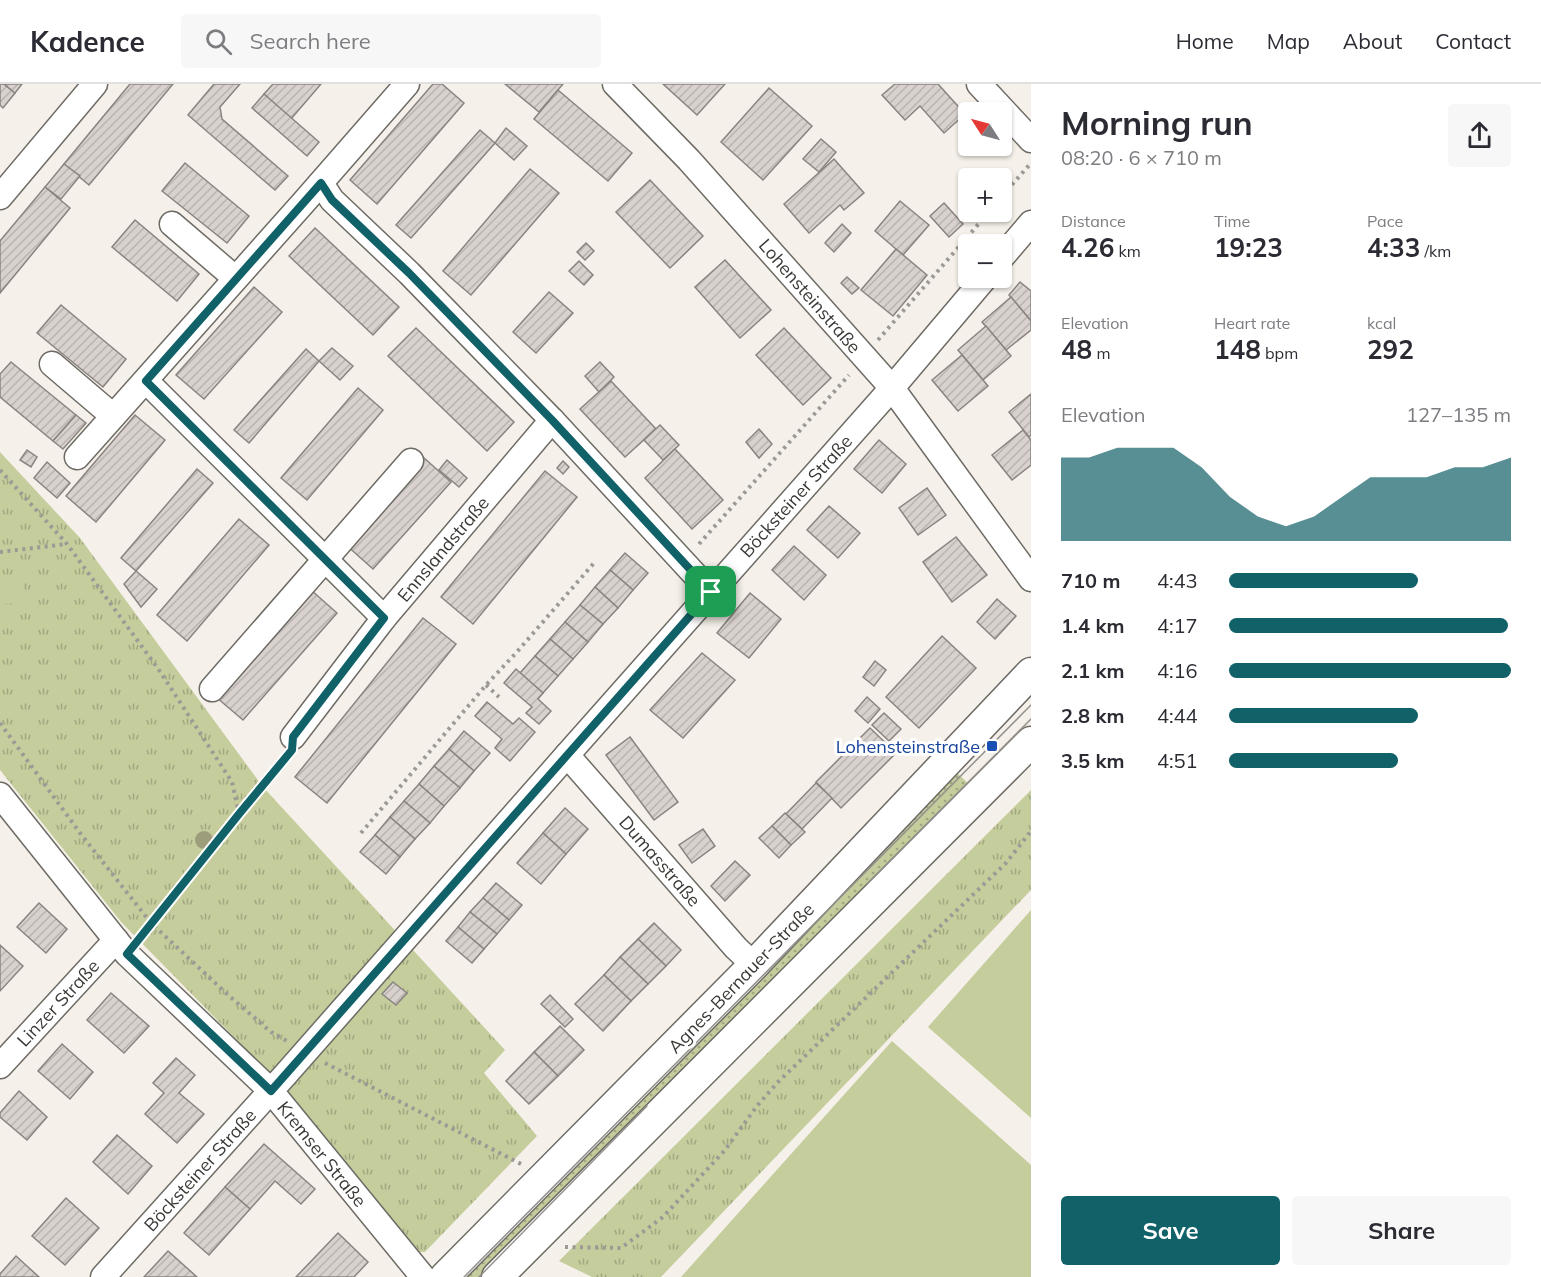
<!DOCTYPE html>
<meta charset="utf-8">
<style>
body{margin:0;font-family:Mulish,sans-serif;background:#f7f7f7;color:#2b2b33;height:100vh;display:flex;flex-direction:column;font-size:22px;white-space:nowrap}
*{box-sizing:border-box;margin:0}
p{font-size:20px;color:#7c7c81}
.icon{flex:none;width:33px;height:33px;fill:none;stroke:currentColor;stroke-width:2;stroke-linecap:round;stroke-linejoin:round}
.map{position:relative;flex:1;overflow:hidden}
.sheet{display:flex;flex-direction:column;background:#fff;width:510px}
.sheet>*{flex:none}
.needle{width:39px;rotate:306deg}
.controls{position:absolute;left:958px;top:18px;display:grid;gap:12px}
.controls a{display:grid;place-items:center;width:54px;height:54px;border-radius:6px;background:#fff;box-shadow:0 2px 4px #0004;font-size:30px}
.pin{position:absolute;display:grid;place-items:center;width:51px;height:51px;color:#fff;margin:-26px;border-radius:12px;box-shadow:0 3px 9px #0006}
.round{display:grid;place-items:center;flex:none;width:63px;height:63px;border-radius:6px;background:#f7f7f7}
.headline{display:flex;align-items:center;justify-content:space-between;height:102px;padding:0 30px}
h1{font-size:33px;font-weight:700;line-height:45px}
.metrics{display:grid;grid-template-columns:repeat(3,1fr);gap:9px;height:102px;padding:6px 30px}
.metrics div{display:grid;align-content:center}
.metrics b{font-size:26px;font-weight:700}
.metrics small{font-size:16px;font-weight:400}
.metrics p{font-size:16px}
.chart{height:168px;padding:12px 30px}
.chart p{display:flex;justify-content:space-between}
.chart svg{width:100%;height:108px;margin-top:6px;fill:#116168;opacity:.7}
.button{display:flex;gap:12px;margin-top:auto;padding:12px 30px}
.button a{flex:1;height:69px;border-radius:6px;background:#116168;color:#fff;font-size:24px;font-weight:700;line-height:69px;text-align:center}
.button a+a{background:#f7f7f7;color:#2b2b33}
ul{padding:0 30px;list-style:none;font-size:20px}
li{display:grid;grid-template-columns:96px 72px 1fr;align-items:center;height:45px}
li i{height:15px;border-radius:8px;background:#116168}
header{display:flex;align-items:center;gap:36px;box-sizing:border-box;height:84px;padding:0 30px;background:#fff;border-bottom:2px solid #e1e1e2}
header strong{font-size:28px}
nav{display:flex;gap:33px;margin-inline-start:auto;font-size:21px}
.search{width:420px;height:54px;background:#f7f7f7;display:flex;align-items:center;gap:15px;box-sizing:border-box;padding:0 21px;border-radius:6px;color:#7c7c81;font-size:22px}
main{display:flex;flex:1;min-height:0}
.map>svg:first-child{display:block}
.grass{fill:url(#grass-dots)}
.park{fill:url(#park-tufts)}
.pitch{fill:#c5cd9c}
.building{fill:url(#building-hatch);stroke:#8a8480;stroke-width:1.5}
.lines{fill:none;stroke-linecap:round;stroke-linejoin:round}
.minor-casing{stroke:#6e6b65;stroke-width:27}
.major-casing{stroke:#6e6b65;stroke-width:33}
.path{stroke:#9d9a95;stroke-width:4;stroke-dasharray:3 4.5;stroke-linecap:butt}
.minor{stroke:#fff;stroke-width:24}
.major{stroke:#fff;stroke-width:30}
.tram{stroke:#94918c;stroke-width:1.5}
.tree{fill:#9c9d7b}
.route-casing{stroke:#fff;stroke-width:12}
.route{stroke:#116168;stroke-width:8}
.transit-dot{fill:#1a4fb4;stroke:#fff;stroke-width:2}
.labels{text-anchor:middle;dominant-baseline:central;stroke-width:6;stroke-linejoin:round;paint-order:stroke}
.street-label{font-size:18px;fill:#3a3936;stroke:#fff}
.transit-label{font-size:18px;fill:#164399;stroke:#fff;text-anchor:end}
</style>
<header>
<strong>Kadence</strong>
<div class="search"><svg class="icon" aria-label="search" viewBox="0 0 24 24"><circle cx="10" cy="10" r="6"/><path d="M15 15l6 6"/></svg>Search here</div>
<nav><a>Home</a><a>Map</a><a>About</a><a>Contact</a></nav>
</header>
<main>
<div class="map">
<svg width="1031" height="1193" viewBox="0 0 1031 1193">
<defs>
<pattern id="grass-dots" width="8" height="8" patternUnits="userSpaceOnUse" patternTransform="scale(1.5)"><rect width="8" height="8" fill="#c5cd9c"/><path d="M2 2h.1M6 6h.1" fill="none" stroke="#a1a780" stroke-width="1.8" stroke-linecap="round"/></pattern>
<pattern id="park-tufts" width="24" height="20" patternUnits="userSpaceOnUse" patternTransform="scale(1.5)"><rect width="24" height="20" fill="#c5cd9c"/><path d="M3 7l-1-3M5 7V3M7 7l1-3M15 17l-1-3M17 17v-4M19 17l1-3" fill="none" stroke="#a1a780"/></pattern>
<pattern id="building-hatch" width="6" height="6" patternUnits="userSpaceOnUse" patternTransform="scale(1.5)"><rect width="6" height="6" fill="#d8d1cd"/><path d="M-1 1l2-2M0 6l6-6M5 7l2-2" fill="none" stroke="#bab4b1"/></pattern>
</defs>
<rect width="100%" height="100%" fill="#f5f1ea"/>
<path class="grass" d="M951 683 972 703 485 1193H455Z"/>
<g class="park">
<path d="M0 368 80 454 263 703 505 966 484 989 537 1052 425 1168H415L278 998 122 839 0 686Z"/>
<path d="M1031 706V806L661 1193H592L559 1177Z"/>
</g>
<g class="pitch">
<path d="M0 491 23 498 24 517 0 521Z"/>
<path d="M1031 826V1034L928 943Z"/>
<path d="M892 957 1031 1081V1193H681Z"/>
</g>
<g class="building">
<path d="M0 0H4L15 9 3 24 0 21Z"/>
<path d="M4 0H22L15 9Z"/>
<path d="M130 0H173L89 101 64 80Z"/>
<path d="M214 0H240L220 23 222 35 288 92 275 106 188 31Z"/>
<path d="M273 0H321L291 35 264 10Z"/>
<path d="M433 0H442L464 19 377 120 350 96Z"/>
<path d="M505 0H563L539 28Z"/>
<path d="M663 0H725L697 31Z"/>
<path d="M895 0H938L965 30 944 49 920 22 905 36 882 11Z"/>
<path d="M769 4 812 42 763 96 721 58Z"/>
<path d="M558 6 632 69 608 97 534 35Z"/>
<path d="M264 10 319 58 307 72 252 24Z"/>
<path d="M506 44 527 62 514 76 495 59Z"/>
<path d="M480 46 495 59 411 154 396 141Z"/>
<path d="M821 55 836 68 819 88 803 75Z"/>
<path d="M834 75 864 109 844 126 840 121 809 149 784 120Z"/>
<path d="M185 79 249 132 227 159 162 107Z"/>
<path d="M64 80 80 92 61 115 45 103Z"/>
<path d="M530 85 559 109 471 211 443 187Z"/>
<path d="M650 96 703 152 670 184 616 128Z"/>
<path d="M45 103 70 124 0 209V157Z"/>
<path d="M900 117 929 141 903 171 875 147Z"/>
<path d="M944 119 963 140 949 153 930 132Z"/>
<path d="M135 136 199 190 177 217 112 163Z"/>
<path d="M842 140 851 149 834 168 825 159Z"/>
<path d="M315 144 399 223 373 251 289 172Z"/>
<path d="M586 159 594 167 585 176 577 168Z"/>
<path d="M896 165 927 191 893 232 861 206Z"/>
<path d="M725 176 771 226 740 254 695 203Z"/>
<path d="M579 177 593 191 584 201 569 187Z"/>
<path d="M847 193 859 204 852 210 841 199Z"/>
<path d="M1020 198 1031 207V237L1009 211Z"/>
<path d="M254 203 282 228 204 315 176 291Z"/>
<path d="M549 208 573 229 536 269 513 248Z"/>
<path d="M1011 213 1031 237V246L1006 266 982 238Z"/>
<path d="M61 221 126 275 103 303 37 249Z"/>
<path d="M986 242 1011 272 983 296 958 266Z"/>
<path d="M416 244 514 338 487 367 388 272Z"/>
<path d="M784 244 831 294 803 321 756 271Z"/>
<path d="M332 264 353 282 340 296 319 277Z"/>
<path d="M306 265 319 277 249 359 234 346Z"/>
<path d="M962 271 988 302 958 327 932 296Z"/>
<path d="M11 278 76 331 53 357 0 313V290Z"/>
<path d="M600 278 614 293 599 308 585 292Z"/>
<path d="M611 297 656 345 625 373 580 325Z"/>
<path d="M358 304 383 326 307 416 281 394Z"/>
<path d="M1031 310V351L1029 353 1009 328Z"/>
<path d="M76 331 86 339 63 365 53 357Z"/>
<path d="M135 331 165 356 96 438 66 412Z"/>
<path d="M660 341 679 361 663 376 644 356Z"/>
<path d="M759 345 772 360 759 374 746 358Z"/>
<path d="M1023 346 1031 356V381L1012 396 992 371Z"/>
<path d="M879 356 906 380 882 409 854 385Z"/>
<path d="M675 365 723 416 692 445 645 394Z"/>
<path d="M27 366 37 373 31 383 20 376Z"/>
<path d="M423 373 451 398 373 485 345 460Z"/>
<path d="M447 376 467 394 459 403 439 386Z"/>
<path d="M563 377 569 383 563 390 557 384Z"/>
<path d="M47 378 70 399 57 414 34 394Z"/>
<path d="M197 385 213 399 136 487 121 474Z"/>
<path d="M545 387 577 413 473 540 441 513Z"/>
<path d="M927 404 946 431 918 451 899 424Z"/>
<path d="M829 422 860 449 838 474 807 446Z"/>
<path d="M239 435 269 461 187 557 157 531Z"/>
<path d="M956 453 987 491 952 518 923 478Z"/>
<path d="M794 462 826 491 804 516 772 486Z"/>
<path d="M625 469 648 489 633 506 610 486Z"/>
<path d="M610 486 633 506 618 524 595 503Z"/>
<path d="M136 487 157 505 141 523 124 500Z"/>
<path d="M595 503 618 524 603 540 580 521Z"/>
<path d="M311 506 337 529 243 636 216 613Z"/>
<path d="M750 509 781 535 749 574 717 549Z"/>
<path d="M997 515 1016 532 995 555 977 538Z"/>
<path d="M580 521 603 540 588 558 565 538Z"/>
<path d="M423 534 456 560 327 719 295 693Z"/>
<path d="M565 538 588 558 573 575 550 555Z"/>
<path d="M942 552 976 584 919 644 886 613Z"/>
<path d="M550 555 573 575 558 592 535 572Z"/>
<path d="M702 569 735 596 683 654 650 626Z"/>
<path d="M535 572 558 592 543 609 520 589Z"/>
<path d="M875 577 886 586 874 602 863 593Z"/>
<path d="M516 585 543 609 538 615 551 627 539 640 526 629 532 623 504 599Z"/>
<path d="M867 613 880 625 868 639 855 627Z"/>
<path d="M487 618 513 640 519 634 535 648 510 677 495 664 502 655 475 632Z"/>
<path d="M884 629 901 645 889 657 872 641Z"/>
<path d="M870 644 896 669 841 724 816 698Z"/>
<path d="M464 647 490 669 474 687 449 665Z"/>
<path d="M630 653 678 718 654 736 606 671Z"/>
<path d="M449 665 474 687 460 704 434 682Z"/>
<path d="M434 682 460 704 444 722 419 700Z"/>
<path d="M816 699 832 714 802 745 786 730Z"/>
<path d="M419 700 444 722 430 739 404 717Z"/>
<path d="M404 717 430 739 415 755 390 733Z"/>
<path d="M565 724 588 745 566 770 543 749Z"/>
<path d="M785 729 805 748 791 761 772 742Z"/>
<path d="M390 733 415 755 400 773 375 751Z"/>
<path d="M772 742 791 761 779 774 759 754Z"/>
<path d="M703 745 715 762 692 779 679 761Z"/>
<path d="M543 749 566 770 541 800 517 779Z"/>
<path d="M375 751 400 773 386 790 360 768Z"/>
<path d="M735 777 750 791 725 817 711 802Z"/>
<path d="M496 799 522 821 509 836 483 814Z"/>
<path d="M483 814 509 836 497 850 470 828Z"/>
<path d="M39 819 67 845 46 869 17 843Z"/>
<path d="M470 828 497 850 484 865 458 843Z"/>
<path d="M654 839 681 866 666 882 638 855Z"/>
<path d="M458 843 484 865 472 879 446 857Z"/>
<path d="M638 855 666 882 648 900 620 873Z"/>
<path d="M0 861 23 882 0 907Z"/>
<path d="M620 873 648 900 631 917 604 891Z"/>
<path d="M604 891 631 917 603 947 575 920Z"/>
<path d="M393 898 407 909 396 921 382 910Z"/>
<path d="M111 909 149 942 124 969 87 936Z"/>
<path d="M550 911 573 935 565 943 541 920Z"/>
<path d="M560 942 584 966 558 992 534 968Z"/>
<path d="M62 960 93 988 70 1015 38 987Z"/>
<path d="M534 968 558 992 529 1020 506 997Z"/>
<path d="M176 974 195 991 179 1009 204 1030 177 1059 145 1030 164 1009 153 999Z"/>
<path d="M19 1007 47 1033 27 1056 0 1033V1029Z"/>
<path d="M117 1051 152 1082 128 1110 93 1078Z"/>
<path d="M264 1060 315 1105 301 1120 275 1097 250 1125 225 1103Z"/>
<path d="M225 1103 250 1125 209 1171 184 1149Z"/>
<path d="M66 1114 99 1144 65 1181 32 1152Z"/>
<path d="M338 1149 368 1178 354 1193H296Z"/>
<path d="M168 1167 197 1193H144Z"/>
<path d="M16 1172 28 1183 39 1193H0V1190Z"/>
</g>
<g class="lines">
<g class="minor-casing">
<g id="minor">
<path d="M615 0 689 76 892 304 1031 495"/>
<path d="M979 0 1031 56"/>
<path d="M321 99 332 116 409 189 552 336 711 508"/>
<path d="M0 113 95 0"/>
<path d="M172 140 235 194"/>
<path d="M1002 173 1031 139"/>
<path d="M52 280 113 332"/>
<path d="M146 297 384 534"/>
<path d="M77 373 304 118 407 0"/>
<path d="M212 605 411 377"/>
<path d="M293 653 384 534 552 336"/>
<path d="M567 671 736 864 754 881"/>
<path d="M0 711 127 870 271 1007 423 1193"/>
<path d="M0 982 116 856"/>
<path d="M103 1193 286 990 567 671 892 304 985 194"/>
</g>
</g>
<g class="major-casing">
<g id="major">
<path d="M445 1193 754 881 1031 589"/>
<path d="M497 1193 1031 658"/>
</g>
</g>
<g class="path">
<path d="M1002 112 1031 79"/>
<path d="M878 256 989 128"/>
<path d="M0 386 67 460 159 586 232 698 239 730"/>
<path d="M699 460 849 291"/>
<path d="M0 468 67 460"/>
<path d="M486 601 499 613"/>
<path d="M0 639 80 749 151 839 227 910 271 948 287 957"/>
<path d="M361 749 486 601 516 569 594 479"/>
<path d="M142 851 287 673"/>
<path d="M325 979 521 1080"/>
<path d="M565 1163 621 1164 663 1133 725 1066 757 1022 778 998 1006 779 1031 747"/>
</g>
<use href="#minor" class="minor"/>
<use href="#major" class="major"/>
<g class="tram">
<path d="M867 800 1031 635"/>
<path d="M464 1193 1031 621"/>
<path d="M479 1193 647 1022"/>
</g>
</g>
<circle class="tree" cx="204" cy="756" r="9"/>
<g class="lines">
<g class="route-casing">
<path id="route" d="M321 99 332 116 409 189 552 336 711 508 271 1007 127 870 239 730 292 666 293 653 384 534 146 297Z"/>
</g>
<use href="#route" class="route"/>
</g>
<rect class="transit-dot" x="986" y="656" width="12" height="12" rx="3"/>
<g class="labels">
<g class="street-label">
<text transform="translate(810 212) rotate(49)">Lohensteinstraße</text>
<text transform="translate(796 412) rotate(-48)">Böcksteiner Straße</text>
<text transform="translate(443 465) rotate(-50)">Ennslandstraße</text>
<text transform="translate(660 777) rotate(49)">Dumasstraße</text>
<text transform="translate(741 894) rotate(-46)">Agnes-Bernauer-Straße</text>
<text transform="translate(58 919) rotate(-47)">Linzer Straße</text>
<text transform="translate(322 1070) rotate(51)">Kremser Straße</text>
<text transform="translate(200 1086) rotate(-48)">Böcksteiner Straße</text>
</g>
<g class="transit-label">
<text x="980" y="662">Lohensteinstraße</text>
</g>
</g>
</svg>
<div class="controls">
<a><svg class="needle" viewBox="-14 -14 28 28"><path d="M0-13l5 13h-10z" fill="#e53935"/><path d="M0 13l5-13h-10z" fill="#7c7c81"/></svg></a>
<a>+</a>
<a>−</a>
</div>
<div class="pin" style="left:711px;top:508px;background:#1e9e55"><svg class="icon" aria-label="arrive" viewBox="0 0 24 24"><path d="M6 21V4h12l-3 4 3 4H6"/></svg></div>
</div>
<section class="sheet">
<div class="headline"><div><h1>Morning run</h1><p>08:20 · 6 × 710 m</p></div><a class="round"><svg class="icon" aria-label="share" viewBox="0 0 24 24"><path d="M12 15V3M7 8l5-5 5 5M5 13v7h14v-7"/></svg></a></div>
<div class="metrics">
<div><p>Distance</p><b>4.26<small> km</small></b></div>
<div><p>Time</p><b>19:23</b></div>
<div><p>Pace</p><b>4:33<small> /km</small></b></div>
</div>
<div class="metrics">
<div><p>Elevation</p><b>48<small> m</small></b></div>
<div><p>Heart rate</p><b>148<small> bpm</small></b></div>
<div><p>kcal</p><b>292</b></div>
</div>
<div class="chart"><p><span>Elevation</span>127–135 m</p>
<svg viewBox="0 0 160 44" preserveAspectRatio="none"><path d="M0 44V10L10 10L20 6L30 6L40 6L50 14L60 26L70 34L80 38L90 34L100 26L110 18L120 18L130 18L140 14L150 14L160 10V44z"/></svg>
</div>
<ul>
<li><b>710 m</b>4:43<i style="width:67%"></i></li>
<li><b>1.4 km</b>4:17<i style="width:99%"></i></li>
<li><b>2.1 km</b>4:16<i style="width:100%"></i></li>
<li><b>2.8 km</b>4:44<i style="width:67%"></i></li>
<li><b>3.5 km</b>4:51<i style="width:60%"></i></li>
</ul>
<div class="button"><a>Save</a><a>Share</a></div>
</section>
</main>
